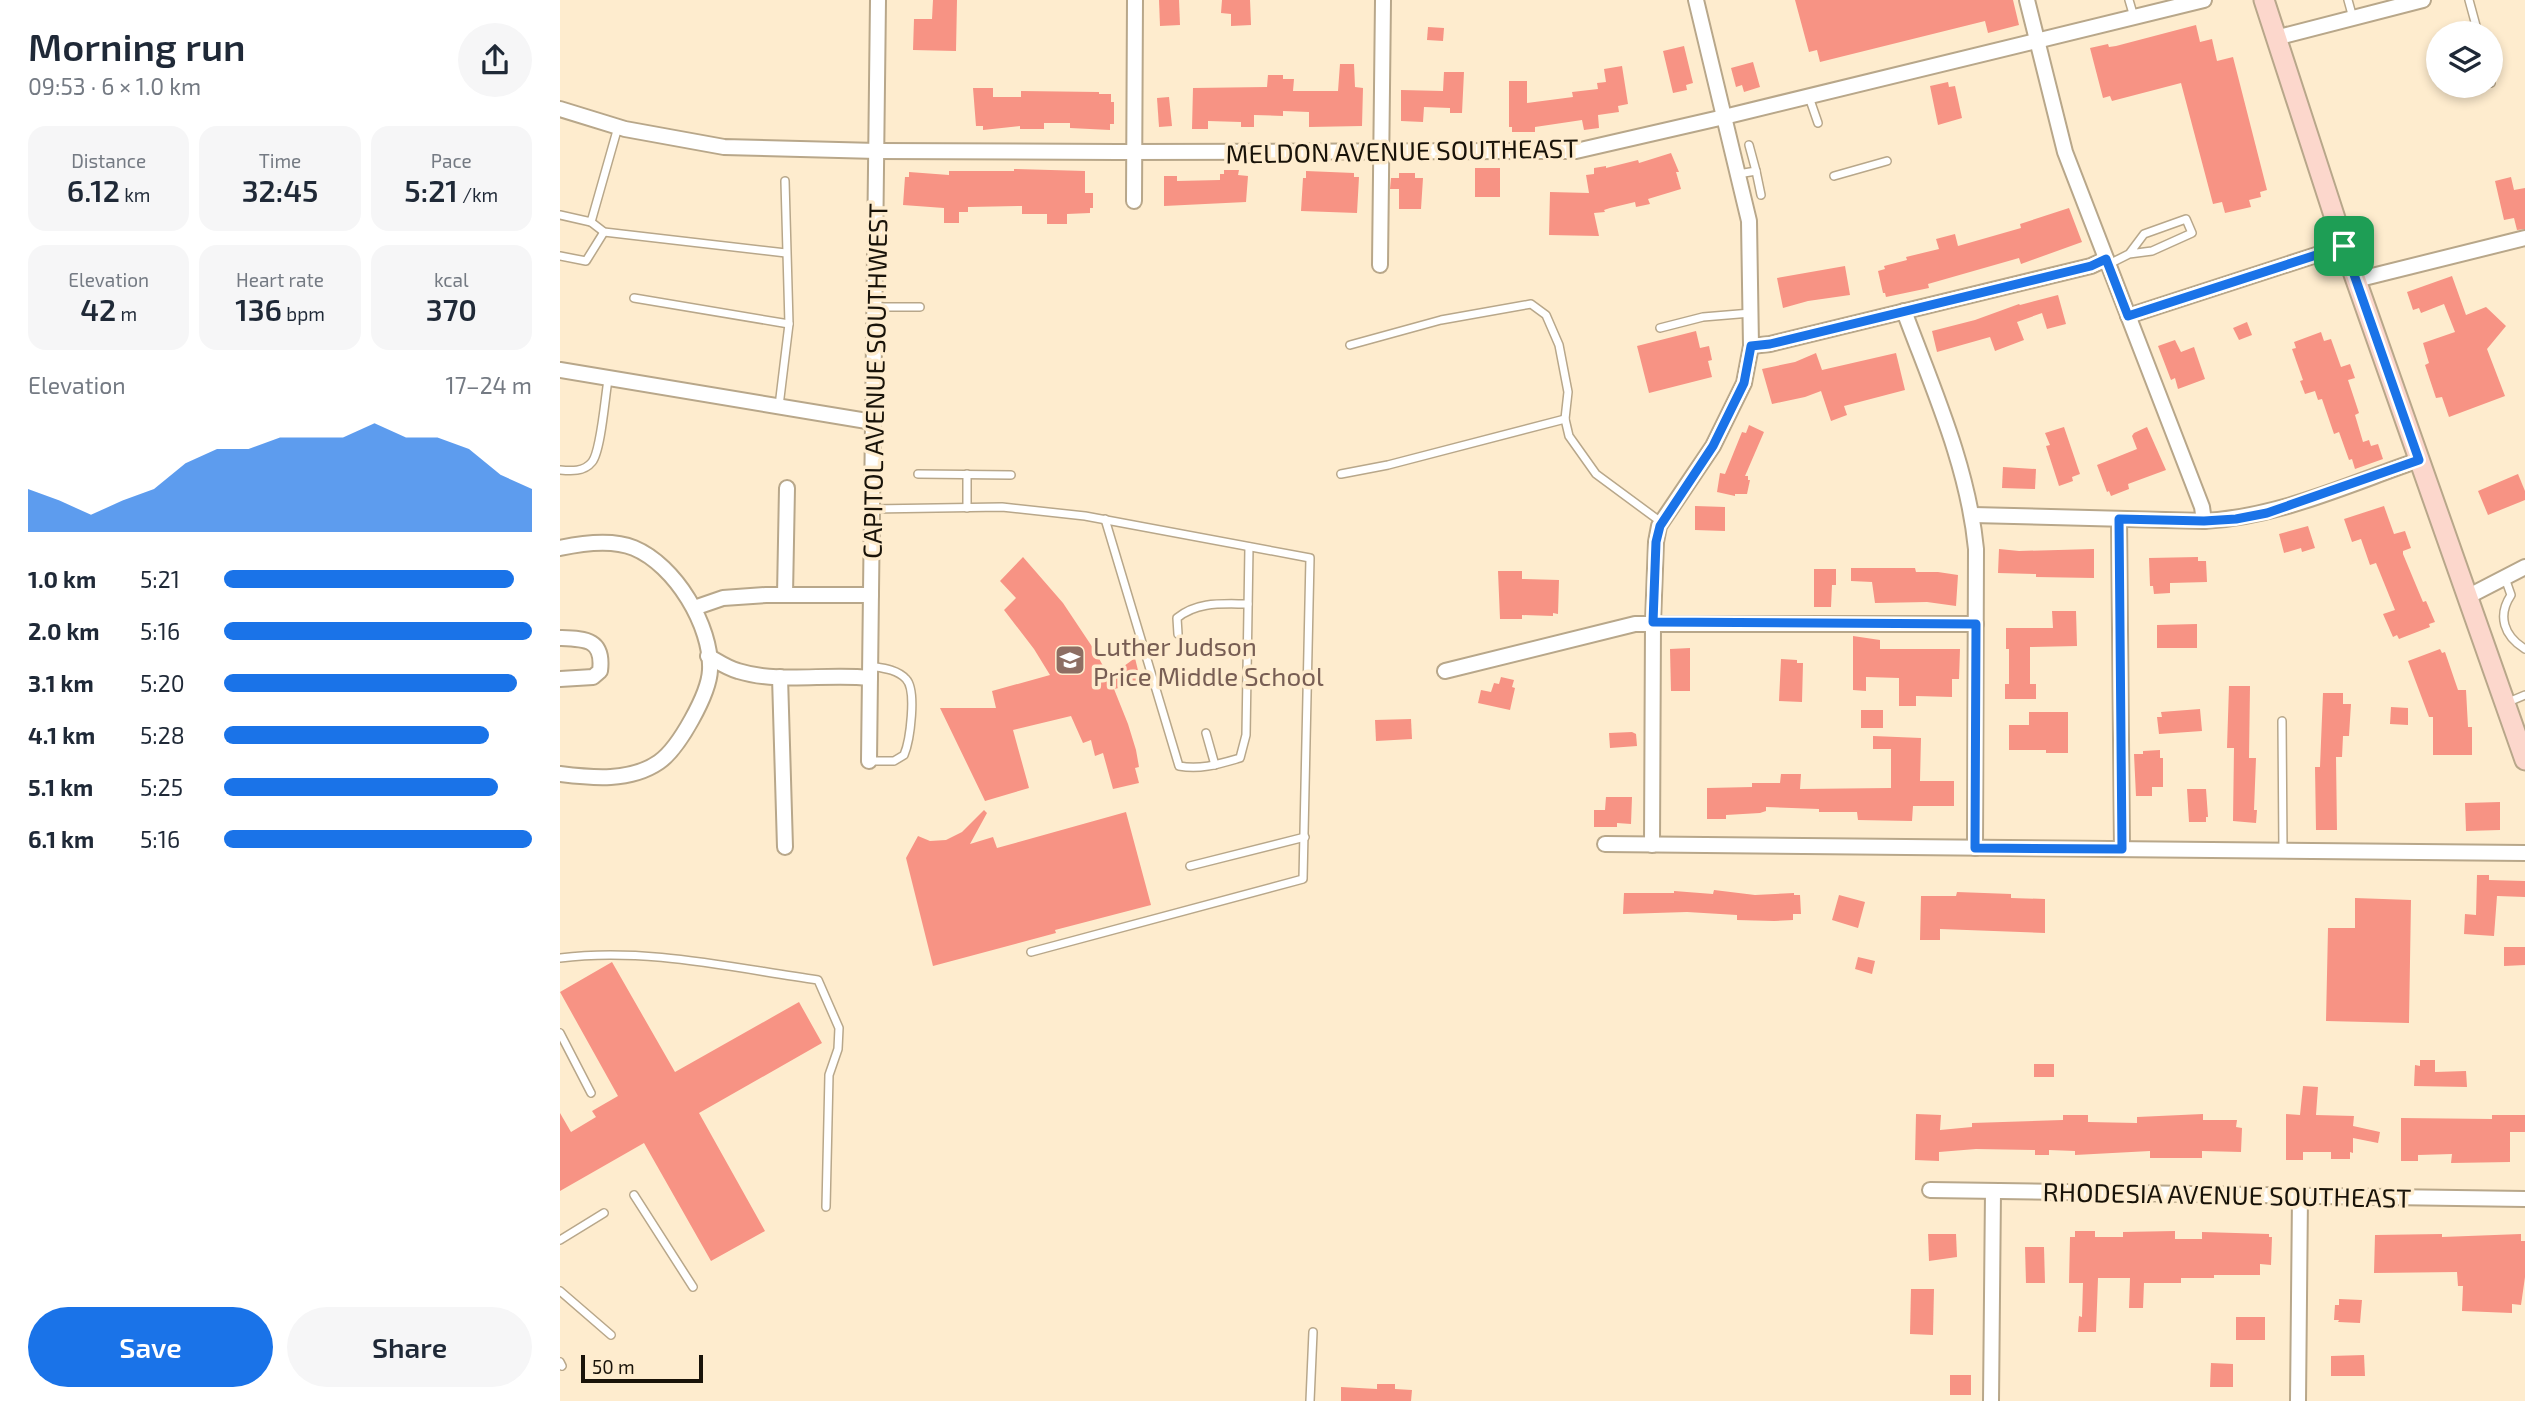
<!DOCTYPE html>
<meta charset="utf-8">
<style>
body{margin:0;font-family:"Exo 2",sans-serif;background:#f6f6f7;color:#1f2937;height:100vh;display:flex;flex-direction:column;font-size:26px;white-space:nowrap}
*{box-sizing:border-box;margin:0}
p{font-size:23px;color:#747a83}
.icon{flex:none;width:38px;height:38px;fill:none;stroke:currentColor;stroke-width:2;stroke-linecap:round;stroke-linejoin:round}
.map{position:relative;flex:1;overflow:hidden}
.drawer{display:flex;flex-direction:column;background:#fff;width:560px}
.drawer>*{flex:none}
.controls{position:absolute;left:1866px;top:21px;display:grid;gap:14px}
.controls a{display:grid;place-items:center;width:77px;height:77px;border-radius:50%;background:#fff;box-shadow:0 4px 10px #0003;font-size:35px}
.scale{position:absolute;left:21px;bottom:18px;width:122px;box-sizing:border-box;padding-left:7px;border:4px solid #191309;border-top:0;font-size:19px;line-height:24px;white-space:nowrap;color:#191309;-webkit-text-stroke:5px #feecce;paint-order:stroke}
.pin{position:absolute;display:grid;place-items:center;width:60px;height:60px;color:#fff;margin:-30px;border-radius:14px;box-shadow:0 4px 10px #0006}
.round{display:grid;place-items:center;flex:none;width:74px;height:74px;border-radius:37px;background:#f6f6f7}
.headline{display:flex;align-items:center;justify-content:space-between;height:119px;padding:0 28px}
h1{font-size:38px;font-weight:600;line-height:52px}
.stats{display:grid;grid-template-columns:repeat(3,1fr);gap:10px;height:119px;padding:7px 28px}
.stats div{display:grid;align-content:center;border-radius:18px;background:#f6f6f7;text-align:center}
.stats b{font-size:30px;font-weight:600}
.stats small{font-size:19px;font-weight:400}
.stats p{font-size:19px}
.chart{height:196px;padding:14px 28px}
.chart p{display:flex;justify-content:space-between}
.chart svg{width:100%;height:126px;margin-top:7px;fill:#1a73e8;opacity:.7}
.primary-button{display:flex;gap:14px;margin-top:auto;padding:14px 28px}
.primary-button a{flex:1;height:80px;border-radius:42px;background:#1a73e8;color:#fff;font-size:28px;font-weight:600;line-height:80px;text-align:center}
.primary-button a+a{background:#f6f6f7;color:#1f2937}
ul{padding:0 28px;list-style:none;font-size:23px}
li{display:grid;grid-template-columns:112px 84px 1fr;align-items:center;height:52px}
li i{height:18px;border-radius:9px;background:#1a73e8}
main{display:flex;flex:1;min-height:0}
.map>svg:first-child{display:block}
.building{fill:#f79384}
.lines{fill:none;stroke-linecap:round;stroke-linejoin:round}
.service-casing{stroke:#b8a78a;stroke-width:10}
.minor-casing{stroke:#b8a78a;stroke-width:18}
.secondary-casing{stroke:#b8a78a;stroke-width:23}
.service{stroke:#fff;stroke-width:7}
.minor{stroke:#fff;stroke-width:14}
.secondary{stroke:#fcd7cc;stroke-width:19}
.route-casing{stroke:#fff;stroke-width:14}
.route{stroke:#1a73e8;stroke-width:9}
.labels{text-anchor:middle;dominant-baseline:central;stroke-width:7;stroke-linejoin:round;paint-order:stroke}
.street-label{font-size:26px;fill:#191309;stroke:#feecce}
.education-label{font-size:26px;fill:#785e54;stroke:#feecce;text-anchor:start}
</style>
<main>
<section class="drawer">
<div class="headline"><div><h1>Morning run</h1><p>09:53 · 6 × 1.0 km</p></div><a class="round"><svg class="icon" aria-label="share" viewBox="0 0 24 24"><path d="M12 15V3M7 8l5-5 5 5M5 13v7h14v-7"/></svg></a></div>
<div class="stats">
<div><p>Distance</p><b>6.12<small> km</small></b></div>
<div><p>Time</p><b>32:45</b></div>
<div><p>Pace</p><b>5:21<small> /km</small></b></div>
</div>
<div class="stats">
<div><p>Elevation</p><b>42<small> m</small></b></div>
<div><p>Heart rate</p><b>136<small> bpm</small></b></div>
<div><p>kcal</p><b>370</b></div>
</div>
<div class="chart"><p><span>Elevation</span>17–24 m</p>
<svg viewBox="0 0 160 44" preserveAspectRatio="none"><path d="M0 44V29L10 33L20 38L30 33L40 29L50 20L60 15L70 15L80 11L90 11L100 11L110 6L120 11L130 11L140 15L150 24L160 29V44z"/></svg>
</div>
<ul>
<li><b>1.0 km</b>5:21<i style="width:94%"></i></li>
<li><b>2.0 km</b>5:16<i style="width:100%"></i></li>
<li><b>3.1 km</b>5:20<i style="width:95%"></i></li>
<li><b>4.1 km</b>5:28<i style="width:86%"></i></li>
<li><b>5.1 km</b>5:25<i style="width:89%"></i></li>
<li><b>6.1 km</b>5:16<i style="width:100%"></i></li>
</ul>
<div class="primary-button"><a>Save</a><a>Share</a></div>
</section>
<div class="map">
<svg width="1965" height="1401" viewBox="0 0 1965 1401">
<rect width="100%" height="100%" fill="#feecce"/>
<g class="building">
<path d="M373 0H397L396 51 353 50 354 19H372Z"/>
<path d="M599 0H619L620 25 600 26Z"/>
<path d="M662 0H690L691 25 671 26V14L661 13Z"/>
<path d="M1235 0H1453L1459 25 1428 33 1425 21 1260 62 1257 50 1249 52Z"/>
<path d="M1636 25 1640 42 1652 39 1657 61 1673 57 1707 190 1700 192 1701 197 1689 200 1691 207 1665 213 1662 202 1653 204 1621 83 1552 101 1550 96 1543 98 1530 48 1548 44 1549 47 1556 46Z"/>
<path d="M868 27 884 28 883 41 867 40Z"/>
<path d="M1124 46 1133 83 1126 85 1127 90 1113 93 1103 51Z"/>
<path d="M1193 62 1200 87 1184 92 1182 85 1176 87 1171 68Z"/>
<path d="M780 64H794L795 87 803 88 802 126 749 127V112L723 111V116L694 115V127H681V122L648 121V129H632L633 88 707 87 708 75H723V79H734L733 91H778Z"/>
<path d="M1062 66 1068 104 1058 106 1059 112 1038 115 1039 128 1024 130 1022 120 975 127V132H952V127H949V81H967V103L1013 97 1012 92 1038 89 1037 83 1046 82 1044 69Z"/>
<path d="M884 72H904L902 113H890V108L864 107 863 122 841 121V90L883 91Z"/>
<path d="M1388 82 1389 87 1395 86 1402 118 1378 125 1370 86Z"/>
<path d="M413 88H433V97H461V91L539 92V94H551V102H554V124H550V130L510 128V123H484V129H460V126L423 130V126H416Z"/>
<path d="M609 97 612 126 599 127 597 98Z"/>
<path d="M1111 153 1119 172H1116L1121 189 1088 199 1090 204 1076 207 1075 202 1050 208 1044 210 1045 212 1034 213 1039 236 989 235 990 192 1029 193 1026 175 1034 174V168L1046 166V168L1078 160 1079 163Z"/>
<rect x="915" y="168" width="25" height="29"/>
<path d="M454 169 525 171V193H533V208H530V213L507 214V224H487V214H462V206L408 207V212H399V223H384V208L343 205 345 177H349V172L389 175V171H454Z"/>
<path d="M664 170H679L678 175 688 176 686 202 604 206V176H617V181L660 180V174H664Z"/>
<path d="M746 171 794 173V177H799L797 213 741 211 743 178H746Z"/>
<path d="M839 173H855V178H863L861 209H839V189H830L831 178H839Z"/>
<path d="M1951 177 1954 190 1965 188V229L1957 230 1954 218 1944 220 1935 181Z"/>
<path d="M1509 208 1522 242 1461 264 1459 258 1368 284 1369 288 1326 297 1325 293H1323L1318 271 1325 269 1324 266 1347 260 1346 257 1379 249 1376 239 1395 234 1398 246 1461 228 1460 224Z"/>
<path d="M1285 266 1290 295 1248 301 1223 308 1217 278Z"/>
<path d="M1892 276 1906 315 1926 307 1946 326 1927 349 1945 396 1889 417 1882 397 1876 398 1865 365 1869 363 1863 343 1895 332 1884 304 1861 313 1859 308 1853 310 1847 292Z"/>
<path d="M1498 295 1506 324 1487 329 1482 313 1457 322 1464 340 1435 351 1430 337 1377 352 1372 331 1415 320 1459 304 1460 305Z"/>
<path d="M1687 322 1692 335 1679 340 1673 328Z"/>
<path d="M1136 331 1140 348 1149 346 1152 360 1148 361 1152 377 1089 393 1077 346Z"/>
<path d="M1761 332 1764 341 1771 339 1781 367 1790 364 1795 378 1788 380 1799 413 1795 415 1803 442 1809 440 1811 446 1818 444 1823 459 1795 469 1792 459 1789 460 1779 432 1774 434 1762 399 1758 400 1755 391 1745 394 1740 381 1743 380 1732 349 1736 348 1734 342Z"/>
<path d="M1615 340 1621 352 1634 347 1645 379 1618 389 1615 378 1611 380 1598 346Z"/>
<path d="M1256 353 1262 370 1336 353 1345 390 1284 406 1287 415 1271 421 1261 391 1245 397 1212 404 1202 369 1235 362Z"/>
<path d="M1189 425 1204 432 1185 476H1188V480H1190L1187 494H1175V496L1157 492 1160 473 1165 474 1182 432 1186 433Z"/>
<path d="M1504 427 1520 474 1512 477 1513 481 1499 486 1486 446 1490 445 1485 433Z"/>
<path d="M1587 427 1606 470 1568 484 1569 489 1551 496 1549 491 1547 492 1537 465 1577 449 1572 436 1574 433Z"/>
<path d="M1443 467 1476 469 1475 489 1442 488Z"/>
<path d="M1958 474 1965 491V500L1928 515 1918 491Z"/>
<path d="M1135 506 1165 507V531L1135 530Z"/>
<path d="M1824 506 1834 534 1845 531 1851 548 1843 551V554L1863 602 1866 601 1875 622 1869 624 1870 627 1839 639 1837 635 1833 637 1823 614 1835 610 1816 563 1810 565 1801 539 1792 542 1784 519Z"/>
<path d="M1748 526 1755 548 1742 552 1741 548 1724 553 1719 534Z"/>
<path d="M1439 549 1459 551 1534 549V578L1476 577V574L1438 573Z"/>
<path d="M463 557 503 603 535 651 549 677 575 658 581 683 554 689 568 724 576 750 579 767 575 768 579 783 553 789 543 753 535 756 531 740 523 743 511 716 453 730 469 788 425 801 380 708H436L432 691 490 675 474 649 444 610 456 598 440 581Z"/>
<path d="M1638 557V561H1646L1647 582 1610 583V593L1594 594 1593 586H1590L1589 558Z"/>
<path d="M1291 568H1355L1356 572H1378L1398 575 1396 606 1367 602 1315 603 1312 582 1291 581Z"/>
<path d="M1254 569H1276V585H1272L1271 607H1254Z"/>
<path d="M938 571H962V579L999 580 998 614 993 613V616L962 615V619H940Z"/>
<path d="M1492 611H1516L1517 646 1470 647V684H1476V699H1445V684H1449V649H1446V628H1493Z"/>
<path d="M1637 624V648H1597V625Z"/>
<path d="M1293 636 1320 640V649H1400L1399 679H1392V697L1356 696V706H1339V678L1306 677V691L1293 690Z"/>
<path d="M1130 648V691H1111L1110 649Z"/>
<path d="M1880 649 1882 653 1885 652 1898 690H1906L1908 727H1912V755H1873V717H1869L1848 661Z"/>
<path d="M1221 659 1237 660V663H1243L1242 702 1219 701Z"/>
<path d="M941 677 954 680 952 687 955 688 950 710 918 703 921 690 931 692 934 683 939 684Z"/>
<path d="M1669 686H1690L1689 758H1696L1694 810H1697L1696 823 1673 821 1674 748H1667Z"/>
<path d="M1763 693H1783V704H1791L1789 736H1783L1782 757H1776L1777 830H1756L1755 767H1760Z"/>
<path d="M1831 707 1848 708V725L1830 724Z"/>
<path d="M1640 709 1642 731 1599 734 1597 717H1602L1601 712Z"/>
<rect x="1301" y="710" width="22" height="18"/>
<path d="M1469 712H1508V753H1486V750H1449V725H1469Z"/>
<path d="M851 719 852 739 816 741 815 720Z"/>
<path d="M1072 732 1076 734 1077 746 1050 748 1049 733Z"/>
<path d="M1313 736 1361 738 1360 781H1394V806H1353L1352 821 1298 820 1297 812H1259V809L1206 807V811L1200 813 1166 815V819H1147V788L1192 787V783H1220L1221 774H1241L1240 789 1331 788V749H1313Z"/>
<path d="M1600 750V758H1603V787H1592V796H1576L1574 754H1583V751Z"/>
<path d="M1627 789H1646L1648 817H1646V822H1629Z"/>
<path d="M1046 797H1072L1071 824 1057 823V827H1034V810H1045Z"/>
<path d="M1940 802V830L1906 831 1905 803Z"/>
<path d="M424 810 427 813 410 844 433 837 437 848 566 812 591 905 495 930 496 933 373 966 346 858 358 836 370 841 386 840 402 832Z"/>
<path d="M1917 875H1929V880L1965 881V897L1937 896 1934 936 1904 934 1905 914 1916 915Z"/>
<path d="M1154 890 1195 895 1234 893V895H1240L1241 914H1233V920L1214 921 1177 920V915L1127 912 1063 914 1064 893H1114V891L1153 894Z"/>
<path d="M1397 892 1451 894V898L1485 899V933L1380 929V940H1360L1361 896H1396Z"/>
<path d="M1279 895 1305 902 1298 928 1272 920Z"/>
<path d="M1795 898 1851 900 1849 1023 1766 1021 1768 928H1795Z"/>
<path d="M1944 947H1965V965L1944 966Z"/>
<path d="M1298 957 1315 961 1312 974 1295 969Z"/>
<path d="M52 962 115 1072 239 1002 262 1043 139 1113 205 1231 151 1261 84 1143 0 1191V1113L11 1132 36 1117 32 1111 58 1096 0 992Z"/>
<path d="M1860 1060H1875V1072L1906 1071 1907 1087 1854 1086 1855 1065 1860 1066Z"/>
<rect x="1474" y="1064" width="20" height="13"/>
<path d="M1743 1086 1758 1087 1756 1115 1794 1116 1793 1126 1820 1132 1818 1143 1793 1138V1153L1790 1152V1159H1771V1152H1743V1160H1726V1114L1740 1115Z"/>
<path d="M1356 1114 1381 1115 1380 1130 1412 1127V1123L1503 1120V1115H1528V1122L1577 1123V1117L1643 1114V1120H1677L1676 1127 1682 1128 1681 1152 1642 1151V1158H1590V1151L1515 1155V1151L1489 1150V1155H1475V1150L1416 1149 1379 1152V1161L1355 1160Z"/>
<path d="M1932 1115H1965V1132H1950V1162L1891 1163 1892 1154 1858 1155V1161H1841V1118L1932 1119Z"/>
<path d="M1515 1231H1535V1237H1563V1232L1615 1231V1239H1642V1232L1709 1234V1237H1712L1711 1265 1700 1264V1275H1654V1278H1621V1283H1584L1583 1308H1569L1570 1278H1538L1536 1332H1518L1519 1316 1522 1317 1523 1283H1509L1510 1237H1515Z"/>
<path d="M1368 1234H1396L1397 1257 1369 1261Z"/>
<path d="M1882 1234V1237L1961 1234V1241H1965V1277L1961 1305 1952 1304V1313L1902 1311 1903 1286H1898L1897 1272 1814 1273 1815 1235Z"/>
<path d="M1465 1247H1484L1485 1283H1466Z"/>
<path d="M1351 1289H1374L1373 1335 1350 1334Z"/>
<path d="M1779 1299 1802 1300 1800 1323 1778 1322 1779 1320H1774L1775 1305H1779Z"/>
<rect x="1676" y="1317" width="29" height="23"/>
<path d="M1804 1355 1805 1376H1771V1356Z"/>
<path d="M1651 1363 1673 1364V1387H1650Z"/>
<rect x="1390" y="1375" width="21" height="20"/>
<path d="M817 1384H835V1389L852 1390 851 1401H781V1387L817 1389Z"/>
</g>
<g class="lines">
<g class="service-casing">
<g id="service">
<path d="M1569 0 1574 17"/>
<path d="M1788 0 1793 18"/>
<path d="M1909 0 1918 33"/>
<path d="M1930 80 1931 83"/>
<path d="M1249 97 1258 123"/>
<path d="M1196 171 1201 195"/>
<path d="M1178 174 1196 171 1189 145"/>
<path d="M1274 176 1327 161"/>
<path d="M0 215 31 222 58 127"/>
<path d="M31 222 44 232 226 253"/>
<path d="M0 256 26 261 44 232"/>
<path d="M1549 264 1569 254 1592 251 1632 233 1626 219 1584 234 1569 254"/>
<path d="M74 298 229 324"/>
<path d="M315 307H360"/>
<path d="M1100 328 1143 317 1191 313"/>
<path d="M790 345 881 320 971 304 986 315 999 345 1008 392 1005 419 1009 436 1036 474 1101 522"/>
<path d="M219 406 229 324 225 181"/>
<path d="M0 470C11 471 24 472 32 462 41 451 45 397 48 380"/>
<path d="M358 474 451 475"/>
<path d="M781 474 828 465 1005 419"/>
<path d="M407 508V474"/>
<path d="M312 509 442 507 525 516 750 558 743 879 471 952"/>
<path d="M545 519 619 766C641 770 659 764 680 758L686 735 689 547"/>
<path d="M1945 578 1951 595C1937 616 1944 636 1965 649"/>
<path d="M618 634 617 618C638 601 663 604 688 604"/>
<path d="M1946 703 1965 695"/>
<path d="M1722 721 1723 850"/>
<path d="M646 733 655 765"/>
<path d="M309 761H334L344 755C350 741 357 690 346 679 337 669 322 668 310 666"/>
<path d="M630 866 745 837"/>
<path d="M0 958C85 947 173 968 258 980L279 1028 278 1049 269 1075 266 1207"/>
<path d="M0 1033 31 1093"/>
<path d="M74 1195 133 1287"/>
<path d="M0 1240 44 1213"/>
<path d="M0 1291 51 1335"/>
<path d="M0 1362 2 1366"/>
<path d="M750 1401 753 1332"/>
</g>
</g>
<g class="minor-casing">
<g id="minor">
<path d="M1467 0 1505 152 1642 507 1644 521"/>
<path d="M1715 38 1863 0"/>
<path d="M0 109 65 129 164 147 317 151 558 152 1016 151 1164 117 1644 0"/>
<path d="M574 201 575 0"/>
<path d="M820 265 823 0"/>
<path d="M1796 280 1965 238"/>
<path d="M1344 311C1373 389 1408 466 1416 549L1415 848"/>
<path d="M1568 316 1784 246"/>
<path d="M1191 346 1210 344 1531 266 1546 259"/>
<path d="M0 370 313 422"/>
<path d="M1413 515 1644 521C1719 517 1789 484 1859 460"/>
<path d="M1559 519 1562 849"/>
<path d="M0 548C23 543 52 539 74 548 115 565 152 626 150 670 149 694 119 748 99 762 70 782 32 778 0 774"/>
<path d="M225 595 227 488"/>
<path d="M1907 597 1965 567"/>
<path d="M134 608 163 598 206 595H311"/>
<path d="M0 638C26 639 44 639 40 671L33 677 0 679"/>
<path d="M148 656C157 661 167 668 178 671 220 684 266 673 310 678"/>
<path d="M885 671 1075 624H1416"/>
<path d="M220 677 225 847"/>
<path d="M309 761 318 0"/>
<path d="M1045 844 1965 853"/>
<path d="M1092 845 1093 622 1096 542 1099 526 1153 446 1184 383 1191 346 1189 221 1136 0"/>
<path d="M1370 1190 1965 1199"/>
<path d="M1431 1401 1433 1191"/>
<path d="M1738 1401 1740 1196"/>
</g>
</g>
<g class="secondary-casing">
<path id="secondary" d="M1704 0 1784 246 1965 760"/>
</g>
<use href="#service" class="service"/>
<use href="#minor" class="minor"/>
<use href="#secondary" class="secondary"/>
</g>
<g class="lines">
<g class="route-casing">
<path id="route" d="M1784 246 1859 460 1707 513 1676 519 1644 521 1559 519 1562 849 1415 848 1416 624 1093 622 1096 542 1100 526 1153 446 1184 383 1191 346 1210 344 1531 266 1546 259 1568 316Z"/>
</g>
<use href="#route" class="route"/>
</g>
<defs>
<g id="school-square" transform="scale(1.575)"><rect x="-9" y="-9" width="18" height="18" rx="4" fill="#8d6e63" stroke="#feecce"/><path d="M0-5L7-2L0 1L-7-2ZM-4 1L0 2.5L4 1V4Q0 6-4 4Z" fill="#fff"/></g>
</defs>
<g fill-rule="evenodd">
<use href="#school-square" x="510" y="660"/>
</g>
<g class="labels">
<g class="street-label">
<text transform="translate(842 150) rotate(-1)">MELDON AVENUE SOUTHEAST</text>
<text transform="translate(314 381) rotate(-89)">CAPITOL AVENUE SOUTHWEST</text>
<text transform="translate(1667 1194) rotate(1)">RHODESIA AVENUE SOUTHEAST</text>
</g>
<g class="education-label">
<text x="533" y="645">Luther Judson<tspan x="533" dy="30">Price Middle School</tspan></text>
</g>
</g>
</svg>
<div class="controls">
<a><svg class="icon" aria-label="layers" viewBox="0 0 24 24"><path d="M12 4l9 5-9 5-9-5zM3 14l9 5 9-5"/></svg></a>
</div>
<div class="scale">50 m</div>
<div class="pin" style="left:1784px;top:246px;background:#1e9e55"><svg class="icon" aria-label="arrive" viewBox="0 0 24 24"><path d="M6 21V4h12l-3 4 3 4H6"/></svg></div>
</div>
</main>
